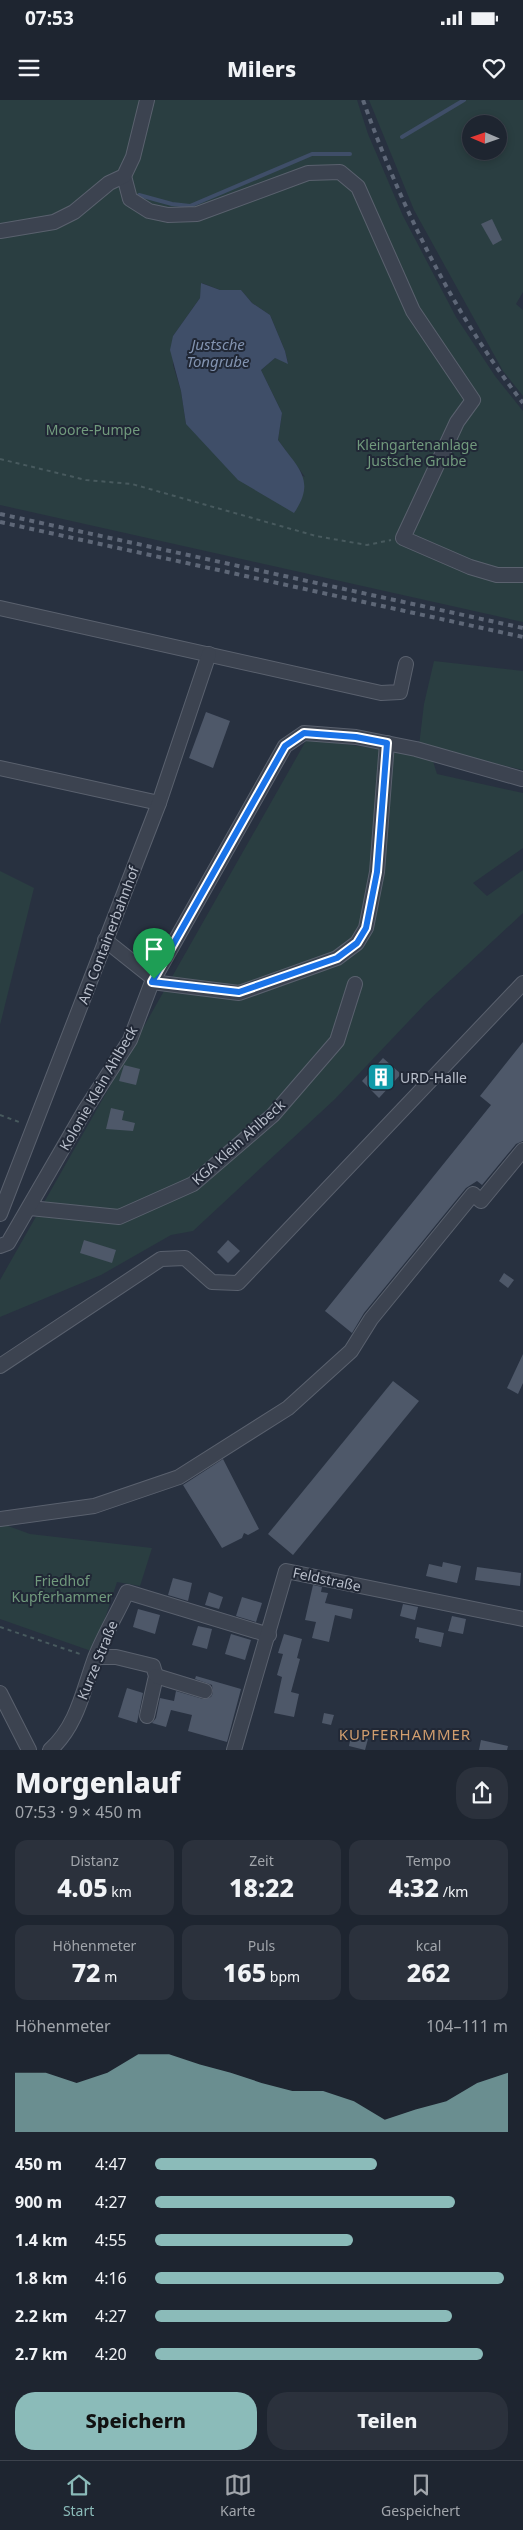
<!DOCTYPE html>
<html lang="de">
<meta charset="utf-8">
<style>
body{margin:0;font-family:"Noto Sans",sans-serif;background:#2b313c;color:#f1f3f6;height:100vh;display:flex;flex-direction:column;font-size:19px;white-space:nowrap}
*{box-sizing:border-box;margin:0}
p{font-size:16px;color:#a1a5ab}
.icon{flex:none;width:28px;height:28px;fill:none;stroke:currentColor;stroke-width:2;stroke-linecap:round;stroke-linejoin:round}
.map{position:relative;height:1650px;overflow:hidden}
.panel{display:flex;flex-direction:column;background:#1e2530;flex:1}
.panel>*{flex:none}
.needle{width:32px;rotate:272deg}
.tools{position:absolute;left:462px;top:15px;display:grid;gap:10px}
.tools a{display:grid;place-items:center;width:45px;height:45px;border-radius:50%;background:#1e2530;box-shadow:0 2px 8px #0003,0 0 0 1px #3c424c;font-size:25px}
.pin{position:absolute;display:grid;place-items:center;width:42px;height:42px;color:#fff;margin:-51px -21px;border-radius:50% 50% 50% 0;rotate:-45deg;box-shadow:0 0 5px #0007}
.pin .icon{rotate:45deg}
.round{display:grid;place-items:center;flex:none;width:52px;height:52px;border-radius:20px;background:#2b313c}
.overview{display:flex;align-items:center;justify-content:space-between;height:85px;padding:0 15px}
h1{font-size:28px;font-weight:800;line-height:38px}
.figures{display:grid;grid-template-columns:repeat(3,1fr);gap:8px;height:85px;padding:5px 15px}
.figures div{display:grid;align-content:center;border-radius:12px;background:#2b313c;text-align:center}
.figures b{font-size:25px;font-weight:800}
.figures small{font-size:14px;font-weight:400}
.figures p{font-size:14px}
.chart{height:140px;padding:10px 15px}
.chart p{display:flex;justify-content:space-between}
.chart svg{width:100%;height:90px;margin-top:5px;fill:#8bbbb9;opacity:.7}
.primary-button{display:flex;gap:10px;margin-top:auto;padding:10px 15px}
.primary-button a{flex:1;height:58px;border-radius:20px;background:#8bbbb9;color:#111;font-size:20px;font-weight:800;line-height:58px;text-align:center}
.primary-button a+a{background:#2b313c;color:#f1f3f6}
ul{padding:0 15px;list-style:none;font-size:16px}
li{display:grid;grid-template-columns:80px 60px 1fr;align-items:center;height:38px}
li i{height:12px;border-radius:6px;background:#8bbbb9}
.status{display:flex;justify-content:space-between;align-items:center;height:35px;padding:0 25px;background:#1e2530;direction:ltr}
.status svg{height:14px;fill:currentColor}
header{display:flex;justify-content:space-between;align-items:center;height:65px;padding:0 15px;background:#1e2530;font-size:22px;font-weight:800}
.menu{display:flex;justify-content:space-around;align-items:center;height:70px;border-top:1px solid #3c424c;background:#1e2530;font-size:14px;color:#a1a5ab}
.menu a{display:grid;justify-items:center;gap:2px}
.menu .current{color:#8bbbb9}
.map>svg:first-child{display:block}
.green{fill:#2a3e41;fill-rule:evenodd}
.water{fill:#3f4e68}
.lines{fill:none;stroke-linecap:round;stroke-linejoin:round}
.stream{stroke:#3f4e68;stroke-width:4}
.building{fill:#4e5869}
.minor-casing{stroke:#5a616e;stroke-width:16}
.path{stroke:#485a5e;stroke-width:2;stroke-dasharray:4 4;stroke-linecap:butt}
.minor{stroke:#3c4350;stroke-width:14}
.rail{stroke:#5e6777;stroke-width:4;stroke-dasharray:5 5;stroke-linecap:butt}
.route-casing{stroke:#fff;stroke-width:10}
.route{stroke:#1a73e8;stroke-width:6}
.labels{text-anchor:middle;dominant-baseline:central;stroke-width:4;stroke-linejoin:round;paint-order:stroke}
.park-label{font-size:14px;fill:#719a7d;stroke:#212836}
.street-label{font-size:14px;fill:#b9bfcb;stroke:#212836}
.poi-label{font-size:14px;fill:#b9bfcb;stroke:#212836;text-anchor:start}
.water-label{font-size:15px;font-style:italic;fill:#8293b0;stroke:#212836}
.neighbourhood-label{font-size:15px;letter-spacing:1px;fill:#d09d6e;stroke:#212836}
</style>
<div class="status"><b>07:53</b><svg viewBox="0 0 49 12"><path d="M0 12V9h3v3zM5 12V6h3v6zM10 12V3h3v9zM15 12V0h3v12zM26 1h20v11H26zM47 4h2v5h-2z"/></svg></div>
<header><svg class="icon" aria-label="menu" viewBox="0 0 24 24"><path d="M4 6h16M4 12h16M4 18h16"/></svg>Milers<svg class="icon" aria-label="heart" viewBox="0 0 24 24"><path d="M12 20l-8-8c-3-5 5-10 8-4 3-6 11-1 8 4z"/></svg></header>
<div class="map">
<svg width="523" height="1650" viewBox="0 0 523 1650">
<rect width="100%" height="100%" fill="#283140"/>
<g class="green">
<path d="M0 0H357L368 34 403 116 456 217 495 276 523 311V522L0 405ZM202 183 220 190H241L252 203 270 215 285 251 288 263 275 258 261 270 282 313 278 340 305 377 186 324 181 291 173 265V236L200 198Z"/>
<path d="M369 0H523V192L516 204 523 210V296L503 271 414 110ZM471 24H499V51H471Z"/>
<path d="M434 561 523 571V670L419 646 424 604Z"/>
<path d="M307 639 416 654 432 658 437 674 523 693V748L473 783 487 796 523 770V813L426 903 335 999 193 1131 171 1135 101 1175 0 1217V1180Z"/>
<path d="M0 771 34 788 0 925Z"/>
<path d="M0 1423 30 1434 152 1448 140 1486 117 1482 94 1552 0 1519Z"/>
</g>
<path class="water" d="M201 183 220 190H241L252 203 270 215 285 251 288 264 275 258 261 270 282 313 278 340C297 367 317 380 294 413L238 380 186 324 181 291 170 250 173 236 200 198Z"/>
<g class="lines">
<g class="stream">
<path d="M402 37 464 0"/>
<path d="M139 95 172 104 190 106 312 54H350"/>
</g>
</g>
<g class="building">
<path d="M492 119 502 140 493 145 481 124Z"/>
<path d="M206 612 230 621 213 668 189 658Z"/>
<path d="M523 942V1041L516 1044 482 1085 477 1081 466 1088 364 1213 352 1233 325 1211 491 1005 480 996Z"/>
<path d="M383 958 401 974 379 998 362 981Z"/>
<path d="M124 965 140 969 136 985 119 981Z"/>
<path d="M111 1008 124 1011 122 1020 135 1023 133 1031 106 1029Z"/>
<path d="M84 1140 116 1150 112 1163 80 1153Z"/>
<path d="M228 1140 240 1151 228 1163 217 1152Z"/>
<path d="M504 1173 514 1180 508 1188 499 1181Z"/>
<path d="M523 1254V1283L518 1294 507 1288Z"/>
<path d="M393 1281 419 1301 293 1455 268 1434Z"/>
<path d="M223 1359 259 1429 248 1435 244 1433 242 1438 222 1448 183 1385Z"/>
<path d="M443 1462 461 1466 457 1483 426 1476 429 1464 442 1467Z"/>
<path d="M477 1467 521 1473 520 1486 475 1480Z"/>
<path d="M173 1478 192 1483 188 1501 168 1495Z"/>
<path d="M313 1485 322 1487 321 1492 328 1493 325 1503 353 1509 351 1519 335 1515 329 1542 312 1538 316 1522 305 1520Z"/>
<path d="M209 1492 223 1497 219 1509 205 1505Z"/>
<path d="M242 1497 262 1503 256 1522 236 1516Z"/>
<path d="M403 1504 418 1507 415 1520 400 1516Z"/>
<path d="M138 1509 160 1515 155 1534 133 1527Z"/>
<path d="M452 1516 466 1519 463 1534 448 1531Z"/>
<path d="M198 1526 212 1529 207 1549 192 1545Z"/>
<path d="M417 1527 444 1533 441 1547 419 1542V1539L415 1538Z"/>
<path d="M231 1534 251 1540 245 1560 225 1554Z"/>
<path d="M284 1534 302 1539 297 1558 300 1559 291 1592 299 1594 294 1617 274 1613 282 1577 277 1575 283 1554 278 1553Z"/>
<path d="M196 1576 241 1589 227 1642 188 1631 192 1615 171 1610 166 1627 152 1623 156 1618 160 1598 174 1601 176 1591 203 1599 211 1597 213 1593 212 1585 195 1579Z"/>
<path d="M127 1588 143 1593 137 1623 118 1617Z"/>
<path d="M324 1613 334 1615 331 1625 322 1623Z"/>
<path d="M351 1636 368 1639 365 1650 349 1646Z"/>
<path d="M481 1640 508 1646 507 1650H479Z"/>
</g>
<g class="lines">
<g class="minor-casing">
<g id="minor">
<path d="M124 76 130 99 149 111 168 115 197 114 308 73 340 72 358 87 413 211 473 300 457 322 403 438 470 467 497 475H523"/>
<path d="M0 131 54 122 74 112 109 83 124 76 133 57 147 0"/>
<path d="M0 508 381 593 400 592 406 564"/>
<path d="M0 668 159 703"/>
<path d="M105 840 154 879"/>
<path d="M152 882 239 893 337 858 357 843 366 828 377 772 387 643"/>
<path d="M30 1108 119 1117 193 1084 273 1015 337 941 355 884"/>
<path d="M0 1114 159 703 209 554"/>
<path d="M0 1146 8 1143 85 1010 130 940 152 882 285 646 304 633 356 637 416 649 522 679"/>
<path d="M0 1266 161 1159 185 1158 212 1182 238 1183 523 883"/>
<path d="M0 1419 94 1406 179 1377 288 1308 351 1251 371 1219 473 1094 481 1101 523 1050"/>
<path d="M96 1557H116L153 1566 156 1576 147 1616"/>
<path d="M156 1576 205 1591"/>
<path d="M0 1593 29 1650"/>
<path d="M50 1650C77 1626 83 1591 95 1558 104 1535 117 1514 127 1492L269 1535"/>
<path d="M234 1650 286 1471 523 1519"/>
</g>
</g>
<g class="path">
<path d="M0 359 86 380 132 384 316 436 367 445 391 440"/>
<path d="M0 1015 22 1023"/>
<path d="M0 1527 83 1555"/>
</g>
<use href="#minor" class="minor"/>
<g class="rail">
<path d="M363 0C401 107 453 213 523 303"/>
<path d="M0 414 523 528"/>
<path d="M0 422 523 537"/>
</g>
</g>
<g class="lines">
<g class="route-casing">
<path id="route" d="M304 633 356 637 387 643 377 772 366 828 357 843 337 858 239 892 152 882 285 646Z"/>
</g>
<use href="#route" class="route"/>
</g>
<defs>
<g id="building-square" transform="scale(1.4375)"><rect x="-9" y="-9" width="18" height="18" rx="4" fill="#0f9aa8" stroke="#212836"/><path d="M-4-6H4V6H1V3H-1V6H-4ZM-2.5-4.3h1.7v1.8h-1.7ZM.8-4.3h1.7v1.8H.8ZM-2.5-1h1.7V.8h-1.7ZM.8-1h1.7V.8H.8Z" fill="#fff"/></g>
</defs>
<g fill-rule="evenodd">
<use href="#building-square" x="381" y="977"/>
</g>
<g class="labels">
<g class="park-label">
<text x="93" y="329">Moore-Pumpe</text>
<text x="417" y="344">Kleingartenanlage<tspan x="417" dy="16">Justsche Grube</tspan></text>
<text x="62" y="1480">Friedhof<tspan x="62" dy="16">Kupferhammer</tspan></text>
</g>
<g class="street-label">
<text transform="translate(108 835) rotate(-69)">Am Containerbahnhof</text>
<text transform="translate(98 988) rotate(-60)">Kolonie Klein Ahlbeck</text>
<text transform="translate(238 1042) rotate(-42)">KGA Klein Ahlbeck</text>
<text transform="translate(327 1479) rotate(12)">Feldstraße</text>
<text transform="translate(97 1560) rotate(-68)">Kurze Straße</text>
</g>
<g class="poi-label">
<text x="400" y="977">URD-Halle</text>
</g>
<g class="water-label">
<text x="218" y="244">Justsche<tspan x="218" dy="17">Tongrube</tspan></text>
</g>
<g class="neighbourhood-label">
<text x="405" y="1634">KUPFERHAMMER</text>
</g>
</g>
</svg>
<div class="tools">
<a><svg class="needle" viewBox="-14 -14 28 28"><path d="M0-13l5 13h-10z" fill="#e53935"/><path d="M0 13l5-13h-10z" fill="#a1a5ab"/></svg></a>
</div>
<div class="pin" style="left:154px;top:879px;background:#1e9e55"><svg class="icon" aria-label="arrive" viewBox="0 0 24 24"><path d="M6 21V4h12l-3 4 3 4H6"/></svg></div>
</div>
<section class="panel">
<div class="overview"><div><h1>Morgenlauf</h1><p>07:53 · 9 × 450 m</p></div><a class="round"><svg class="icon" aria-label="share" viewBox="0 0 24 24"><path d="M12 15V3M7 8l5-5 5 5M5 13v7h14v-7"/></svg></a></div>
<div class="figures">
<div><p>Distanz</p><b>4.05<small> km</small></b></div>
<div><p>Zeit</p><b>18:22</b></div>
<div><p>Tempo</p><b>4:32<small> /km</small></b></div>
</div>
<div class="figures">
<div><p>Höhenmeter</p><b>72<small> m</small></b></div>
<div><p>Puls</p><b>165<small> bpm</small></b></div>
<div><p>kcal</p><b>262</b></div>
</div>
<div class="chart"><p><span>Höhenmeter</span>104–111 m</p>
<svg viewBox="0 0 160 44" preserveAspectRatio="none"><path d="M0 44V15L10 15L20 20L30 15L40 6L50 6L60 11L70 15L80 20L90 24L100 24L110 29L120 38L130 33L140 29L150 20L160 15V44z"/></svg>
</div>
<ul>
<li><b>450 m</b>4:47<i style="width:63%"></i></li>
<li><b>900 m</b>4:27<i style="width:85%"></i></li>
<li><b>1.4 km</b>4:55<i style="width:56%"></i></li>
<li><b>1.8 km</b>4:16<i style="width:99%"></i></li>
<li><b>2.2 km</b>4:27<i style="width:84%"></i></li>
<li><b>2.7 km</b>4:20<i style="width:93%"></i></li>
</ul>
<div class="primary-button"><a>Speichern</a><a>Teilen</a></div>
</section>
<nav class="menu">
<a class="current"><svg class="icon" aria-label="home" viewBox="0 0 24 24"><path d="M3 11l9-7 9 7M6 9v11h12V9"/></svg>Start</a>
<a><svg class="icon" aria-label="map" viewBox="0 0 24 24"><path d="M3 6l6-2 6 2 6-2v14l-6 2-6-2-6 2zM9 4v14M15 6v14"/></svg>Karte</a>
<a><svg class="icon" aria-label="saved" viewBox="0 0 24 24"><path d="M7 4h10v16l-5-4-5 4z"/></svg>Gespeichert</a>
</nav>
